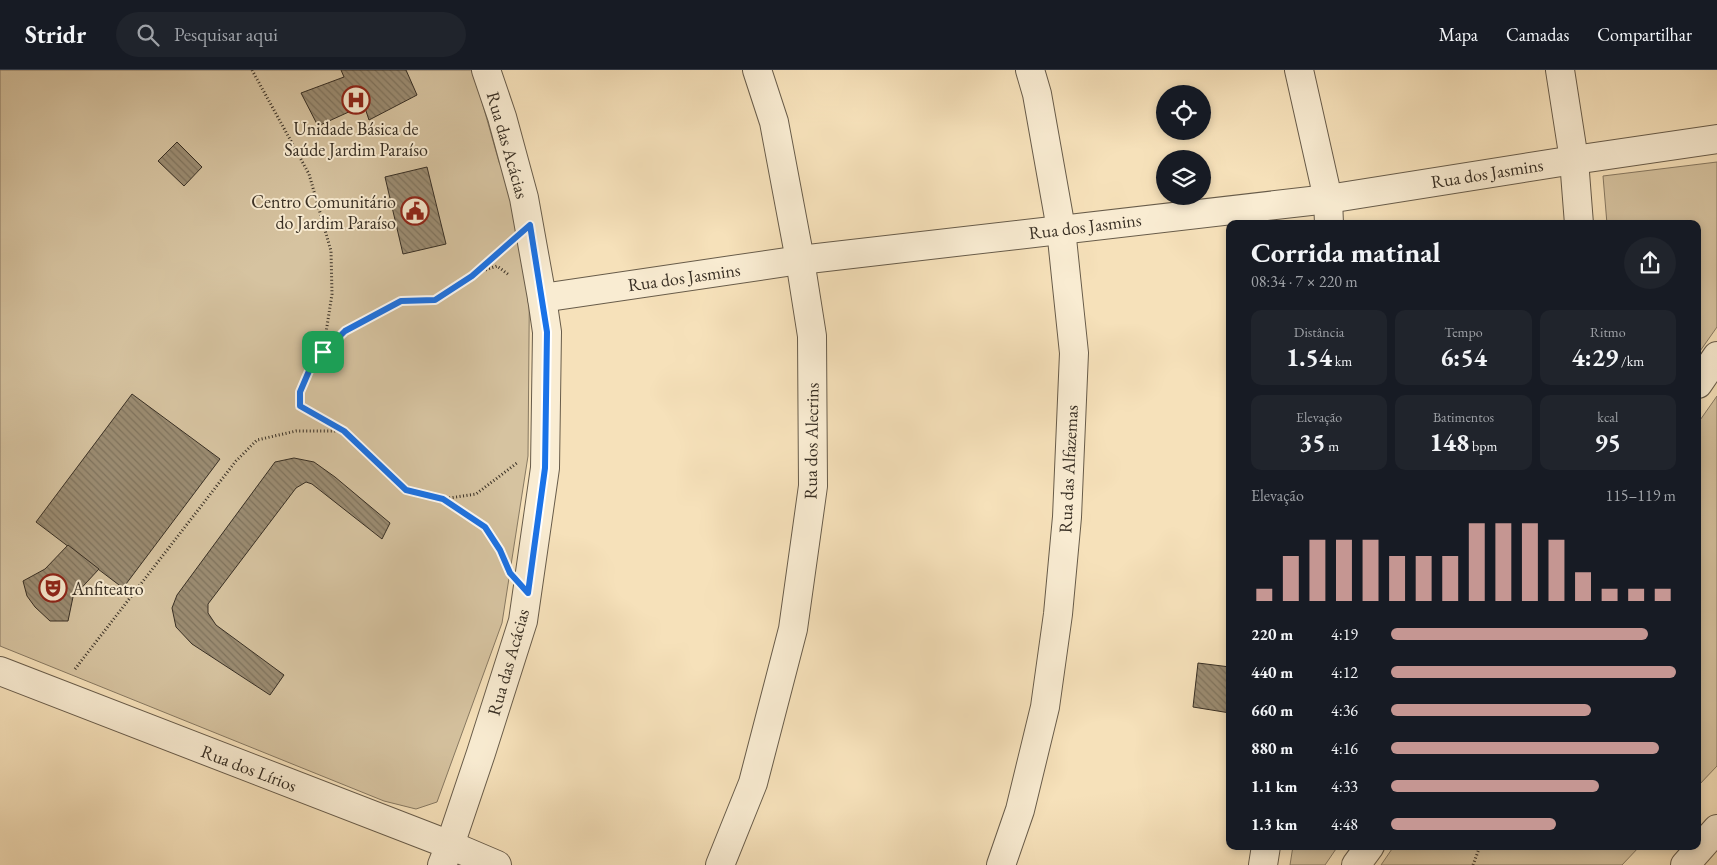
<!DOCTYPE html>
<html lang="pt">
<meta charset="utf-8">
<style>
body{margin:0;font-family:"EB Garamond",serif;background:#20242c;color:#f1f3f6;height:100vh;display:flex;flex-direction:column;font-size:19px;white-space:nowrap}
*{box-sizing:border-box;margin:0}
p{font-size:16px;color:#9ea1a6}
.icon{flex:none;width:28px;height:28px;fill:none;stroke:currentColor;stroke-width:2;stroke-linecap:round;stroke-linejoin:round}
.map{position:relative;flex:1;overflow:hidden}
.sheet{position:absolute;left:1226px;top:150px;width:475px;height:630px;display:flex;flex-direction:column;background:#171b24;border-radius:10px;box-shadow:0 2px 8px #0003}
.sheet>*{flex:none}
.tools{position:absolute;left:1156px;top:15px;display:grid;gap:10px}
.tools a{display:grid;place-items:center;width:55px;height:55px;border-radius:50%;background:#171b24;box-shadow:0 2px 8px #0003;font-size:25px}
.pin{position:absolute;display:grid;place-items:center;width:42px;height:42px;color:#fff;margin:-21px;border-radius:10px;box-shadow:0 2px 8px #0006}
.round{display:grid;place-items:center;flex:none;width:52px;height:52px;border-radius:26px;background:#20242c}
.summary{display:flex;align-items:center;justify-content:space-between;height:85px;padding:0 25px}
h1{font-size:28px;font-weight:700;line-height:38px}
.metrics{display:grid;grid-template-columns:repeat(3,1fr);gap:8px;height:85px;padding:5px 25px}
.metrics div{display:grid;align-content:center;border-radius:10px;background:#20242c;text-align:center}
.metrics b{font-size:25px;font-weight:700}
.metrics small{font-size:14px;font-weight:400}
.metrics p{font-size:14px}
.chart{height:140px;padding:10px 25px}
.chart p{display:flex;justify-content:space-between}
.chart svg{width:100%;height:90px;margin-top:5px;stroke:#c59692;stroke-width:6}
ul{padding:0 25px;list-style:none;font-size:16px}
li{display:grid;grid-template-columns:80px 60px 1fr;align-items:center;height:38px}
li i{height:12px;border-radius:6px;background:#c59692}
header{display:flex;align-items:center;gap:30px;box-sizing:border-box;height:70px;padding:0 25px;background:#171b24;border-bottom:1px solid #363941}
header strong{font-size:24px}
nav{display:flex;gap:28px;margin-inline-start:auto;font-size:18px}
.search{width:350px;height:45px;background:#20242c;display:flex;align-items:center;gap:12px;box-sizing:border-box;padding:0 18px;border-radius:28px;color:#9ea1a6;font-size:19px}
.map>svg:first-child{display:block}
.park{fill:#d6c3a0;stroke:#877962}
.building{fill:url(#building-back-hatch);stroke:#382f24}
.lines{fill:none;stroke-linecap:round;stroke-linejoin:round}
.street-casing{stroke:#685c4a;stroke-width:30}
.path{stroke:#382f24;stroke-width:3;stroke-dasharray:1 2.5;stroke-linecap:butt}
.street{stroke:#f9ecd2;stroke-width:28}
.route-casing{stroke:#fff;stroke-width:10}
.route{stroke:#1a73e8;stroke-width:6}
.labels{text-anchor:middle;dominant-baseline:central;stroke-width:4;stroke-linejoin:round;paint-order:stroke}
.poi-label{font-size:18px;fill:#382f24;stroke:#f9ecd2}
.street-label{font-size:18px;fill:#382f24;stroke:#f9ecd2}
</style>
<header>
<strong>Stridr</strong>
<div class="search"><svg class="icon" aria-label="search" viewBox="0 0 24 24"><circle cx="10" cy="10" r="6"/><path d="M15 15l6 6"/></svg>Pesquisar aqui</div>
<nav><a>Mapa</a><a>Camadas</a><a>Compartilhar</a></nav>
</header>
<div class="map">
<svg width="1717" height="795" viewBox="0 0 1717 795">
<defs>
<pattern id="building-back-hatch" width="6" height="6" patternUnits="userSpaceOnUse" patternTransform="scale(1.25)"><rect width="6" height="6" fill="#9b8c72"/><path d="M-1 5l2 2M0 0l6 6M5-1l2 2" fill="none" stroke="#7f735d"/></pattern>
</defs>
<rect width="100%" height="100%" fill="#f6e1ba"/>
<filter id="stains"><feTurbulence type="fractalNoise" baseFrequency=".004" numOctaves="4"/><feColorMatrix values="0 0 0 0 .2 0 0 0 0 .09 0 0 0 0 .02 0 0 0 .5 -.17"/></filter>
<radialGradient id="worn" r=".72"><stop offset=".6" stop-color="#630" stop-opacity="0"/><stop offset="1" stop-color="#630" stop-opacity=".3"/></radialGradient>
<g class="park">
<path d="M0 0H473L499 92 530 155 528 386 502 553 437 732 416 739 384 731 0 576Z"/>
<path d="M1717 92V257L1698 284V154H1607L1603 106Z"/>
<path d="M1717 326V696L1698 716V353Z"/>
<path d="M1293 776H1338L1325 795H1290Z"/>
<path d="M1394 776H1640L1622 795H1381Z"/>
</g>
<g class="building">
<path d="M341 0H406L417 25 369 50 364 35 318 56 301 23 344 7Z"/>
<path d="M177 72 202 97 184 116 158 91Z"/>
<path d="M427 97 446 174 403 184 385 107Z"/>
<path d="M132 324 220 389 123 518 36 452Z"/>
<path d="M294 388 314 392 335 407 390 453 382 469 312 414 306 412 296 418 208 534V543L216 555 284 605 270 625 192 574 176 557 172 538 177 525 275 392Z"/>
<path d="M68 475 99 499 73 527 68 551H50L35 537 27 526 23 511 45 499Z"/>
<path d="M1198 593 1230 597V643L1193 637Z"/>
</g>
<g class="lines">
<g class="street-casing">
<g id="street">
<path d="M1299 0 1328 129 1329 154"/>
<path d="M1560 0 1574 90 1579 154"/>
<path d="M542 228 800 190 1328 129 1574 90 1717 69"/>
<path d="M1698 314 1717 286"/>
<path d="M0 601 450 775 497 795"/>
<path d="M442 795 450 775 481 683 523 551 545 398 547 262 542 228 524 128 502 47 486 0"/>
<path d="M720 795 753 713 793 559 813 416 812 266 800 190 774 52 757 0"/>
<path d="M1001 795 1020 740 1045 637 1058 544 1067 447 1074 283 1061 159 1037 24 1030 0"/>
<path d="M1263 795 1266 776"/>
<path d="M1356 795 1370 776"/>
<path d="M1685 795 1717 759"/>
</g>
</g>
<g class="path">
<path d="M252 0 309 104 331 181 332 224 323 282"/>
<path d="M503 179 472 206 435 230 401 231 345 261 312 294 299 322 300 336 345 361 406 420 443 429 476 424 517 393"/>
<path d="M479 202 497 196 509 205"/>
<path d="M443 429 485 457 502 486"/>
<path d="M75 599 236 391 257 370 296 361H344"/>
<path d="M1473 795 1480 776"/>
</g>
<use href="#street" class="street"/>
</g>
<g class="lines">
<g class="route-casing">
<path id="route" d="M530 155 547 262 545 398 528 523 510 503 500 480 485 457 443 429 406 420 344 361 300 336V322L312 294 345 261 401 231 435 230 472 206Z"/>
</g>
<use href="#route" class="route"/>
</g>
<defs>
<g id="hospital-ring" transform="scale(1.4375)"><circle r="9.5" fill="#f9ecd2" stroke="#8f2418" stroke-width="1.5"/><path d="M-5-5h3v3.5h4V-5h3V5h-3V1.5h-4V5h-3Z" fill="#8f2418"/></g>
<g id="civic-ring" transform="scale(1.4375)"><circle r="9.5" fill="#f9ecd2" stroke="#8f2418" stroke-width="1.5"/><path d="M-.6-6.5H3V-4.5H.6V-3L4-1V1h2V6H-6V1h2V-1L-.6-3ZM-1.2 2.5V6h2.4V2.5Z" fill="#8f2418"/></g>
<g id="theatre-ring" transform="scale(1.4375)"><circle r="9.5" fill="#f9ecd2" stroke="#8f2418" stroke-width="1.5"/><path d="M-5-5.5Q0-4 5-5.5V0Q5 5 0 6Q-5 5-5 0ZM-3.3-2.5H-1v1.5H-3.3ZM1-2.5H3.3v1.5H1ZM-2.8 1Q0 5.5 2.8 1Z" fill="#8f2418"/></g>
</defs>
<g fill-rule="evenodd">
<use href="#hospital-ring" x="356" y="30"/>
<use href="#civic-ring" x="415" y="141"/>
<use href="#theatre-ring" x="53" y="518"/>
</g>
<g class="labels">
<g class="poi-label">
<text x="356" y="58">Unidade Básica de<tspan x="356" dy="21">Saúde Jardim Paraíso</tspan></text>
<text x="396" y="131" text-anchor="end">Centro Comunitário<tspan x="396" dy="21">do Jardim Paraíso</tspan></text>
<text x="72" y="518" text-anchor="start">Anfiteatro</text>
</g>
<g class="street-label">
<text transform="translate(508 75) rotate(74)">Rua das Acácias</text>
<text transform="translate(1487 103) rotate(-9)">Rua dos Jasmins</text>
<text transform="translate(1085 156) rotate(-7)">Rua dos Jasmins</text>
<text transform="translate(684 207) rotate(-8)">Rua dos Jasmins</text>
<text transform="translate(811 371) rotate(-89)">Rua dos Alecrins</text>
<text transform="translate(1068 399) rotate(-87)">Rua das Alfazemas</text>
<text transform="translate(508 592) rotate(-74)">Rua das Acácias</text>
<text transform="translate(249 698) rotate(21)">Rua dos Lírios</text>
</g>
</g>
<rect width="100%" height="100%" filter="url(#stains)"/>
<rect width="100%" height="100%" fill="url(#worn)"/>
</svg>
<div class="tools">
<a><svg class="icon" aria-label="locate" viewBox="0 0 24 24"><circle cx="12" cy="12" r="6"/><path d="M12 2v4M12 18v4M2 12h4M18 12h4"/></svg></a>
<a><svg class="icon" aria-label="layers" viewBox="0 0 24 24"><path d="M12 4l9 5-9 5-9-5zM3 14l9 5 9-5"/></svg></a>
</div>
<div class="pin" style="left:323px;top:282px;background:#1e9e55"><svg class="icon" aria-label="arrive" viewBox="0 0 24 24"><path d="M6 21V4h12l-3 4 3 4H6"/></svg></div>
<section class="sheet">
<div class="summary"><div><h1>Corrida matinal</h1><p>08:34 · 7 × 220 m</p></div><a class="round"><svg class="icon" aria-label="share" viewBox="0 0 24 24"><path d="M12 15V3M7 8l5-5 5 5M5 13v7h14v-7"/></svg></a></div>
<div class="metrics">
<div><p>Distância</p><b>1.54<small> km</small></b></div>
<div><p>Tempo</p><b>6:54</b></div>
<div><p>Ritmo</p><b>4:29<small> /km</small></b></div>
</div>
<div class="metrics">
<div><p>Elevação</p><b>35<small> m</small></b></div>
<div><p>Batimentos</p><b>148<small> bpm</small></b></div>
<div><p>kcal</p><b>95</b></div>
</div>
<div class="chart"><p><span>Elevação</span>115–119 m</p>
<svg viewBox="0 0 160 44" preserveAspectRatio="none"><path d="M5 44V38M15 44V22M25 44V14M35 44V14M45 44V14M55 44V22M65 44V22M75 44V22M85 44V6M95 44V6M105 44V6M115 44V14M125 44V30M135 44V38M145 44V38M155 44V38"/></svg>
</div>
<ul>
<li><b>220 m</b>4:19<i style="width:90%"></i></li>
<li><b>440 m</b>4:12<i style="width:100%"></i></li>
<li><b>660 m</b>4:36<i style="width:70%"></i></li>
<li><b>880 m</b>4:16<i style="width:94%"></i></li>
<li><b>1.1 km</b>4:33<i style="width:73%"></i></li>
<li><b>1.3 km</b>4:48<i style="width:58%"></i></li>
</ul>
</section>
</div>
